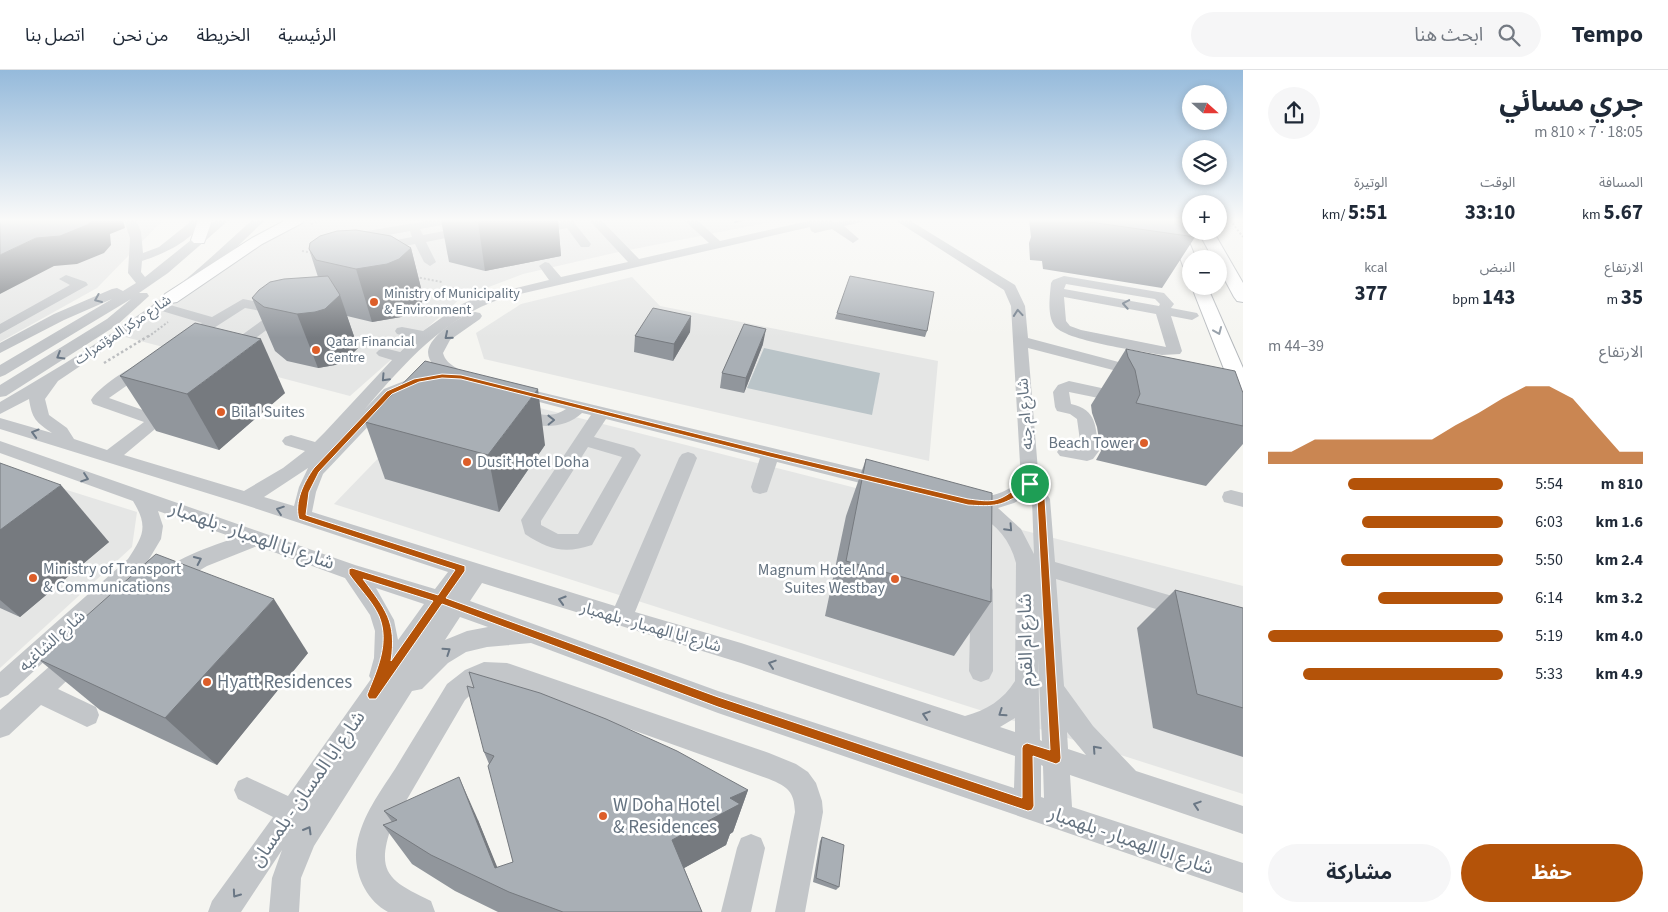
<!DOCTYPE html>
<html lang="ar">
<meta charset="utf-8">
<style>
body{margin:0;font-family:"Source Sans 3","Noto Sans Arabic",sans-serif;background:#f6f6f7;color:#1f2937;direction:rtl;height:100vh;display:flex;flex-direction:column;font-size:19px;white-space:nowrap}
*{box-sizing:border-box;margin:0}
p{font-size:16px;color:#747a83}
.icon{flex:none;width:28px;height:28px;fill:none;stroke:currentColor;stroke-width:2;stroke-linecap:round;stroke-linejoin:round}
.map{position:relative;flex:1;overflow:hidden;direction:ltr}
.sheet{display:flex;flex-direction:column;background:#fff;width:425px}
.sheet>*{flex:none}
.needle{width:32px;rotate:111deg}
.tools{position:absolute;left:1182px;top:15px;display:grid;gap:10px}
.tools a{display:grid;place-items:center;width:45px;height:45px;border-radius:50%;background:#fff;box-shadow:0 2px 8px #0003;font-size:25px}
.pin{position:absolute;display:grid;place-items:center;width:42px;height:42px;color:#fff;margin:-21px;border:2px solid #fff;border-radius:50%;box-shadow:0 1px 5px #0007}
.round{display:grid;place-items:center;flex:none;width:52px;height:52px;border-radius:26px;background:#f6f6f7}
.overview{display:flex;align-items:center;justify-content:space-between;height:85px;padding:0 25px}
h1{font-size:28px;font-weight:700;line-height:38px}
.figures{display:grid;grid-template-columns:repeat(3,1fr);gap:8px;height:85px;padding:5px 25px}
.figures div{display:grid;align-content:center}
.figures b{font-size:21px;font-weight:700}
.figures small{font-size:14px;font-weight:400}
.figures p{font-size:14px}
.chart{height:140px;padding:10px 25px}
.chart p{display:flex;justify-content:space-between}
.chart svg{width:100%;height:90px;margin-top:5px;fill:#b45309;opacity:.7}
.button{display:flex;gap:10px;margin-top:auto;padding:10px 25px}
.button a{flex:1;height:58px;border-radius:30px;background:#b45309;color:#fff;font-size:20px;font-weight:700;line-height:58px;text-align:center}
.button a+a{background:#f6f6f7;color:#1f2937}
ul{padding:0 25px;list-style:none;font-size:16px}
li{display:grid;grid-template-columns:80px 60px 1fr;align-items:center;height:38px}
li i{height:12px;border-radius:6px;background:#b45309}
header{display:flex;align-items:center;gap:30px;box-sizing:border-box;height:70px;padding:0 25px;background:#fff;border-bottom:1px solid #e0e1e3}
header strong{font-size:24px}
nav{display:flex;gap:28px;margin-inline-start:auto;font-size:18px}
.search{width:350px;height:45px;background:#f6f6f7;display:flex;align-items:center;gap:12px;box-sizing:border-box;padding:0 18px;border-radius:28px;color:#747a83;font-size:19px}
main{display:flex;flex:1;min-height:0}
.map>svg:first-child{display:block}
.built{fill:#e5e6e5}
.water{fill:#bac4c8}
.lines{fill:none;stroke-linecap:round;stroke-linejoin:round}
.major-casing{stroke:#b3b7bb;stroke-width:2}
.path-far1{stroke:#bcbec0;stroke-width:2;stroke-dasharray:2 2;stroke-linecap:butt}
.path{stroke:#bcbec0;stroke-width:2.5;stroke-dasharray:2.5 2.5;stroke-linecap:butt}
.minor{fill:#c3c6c9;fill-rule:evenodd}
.major{fill:#fff;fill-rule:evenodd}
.wall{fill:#91969c}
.shaded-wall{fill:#767a7f}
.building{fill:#a9afb5;stroke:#767a7f}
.oneway{stroke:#6a7785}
.oneway2{stroke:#939da7}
.route{fill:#b45309;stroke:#fff;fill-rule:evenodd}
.poi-dot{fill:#dd5e29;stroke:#fff;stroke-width:2}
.labels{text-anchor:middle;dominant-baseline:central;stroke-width:5;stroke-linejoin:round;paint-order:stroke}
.far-poi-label{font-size:14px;fill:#657381;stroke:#fff;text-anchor:start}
.far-street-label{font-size:14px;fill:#657381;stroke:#fff}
.poi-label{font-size:16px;fill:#657381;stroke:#fff;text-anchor:start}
.street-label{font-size:16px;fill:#657381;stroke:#fff}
.near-street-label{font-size:19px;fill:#657381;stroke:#fff}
.near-poi-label{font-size:19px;fill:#657381;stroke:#fff;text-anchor:start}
</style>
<header>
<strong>Tempo</strong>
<div class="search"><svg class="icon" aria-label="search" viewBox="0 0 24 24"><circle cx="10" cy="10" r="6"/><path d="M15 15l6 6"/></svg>ابحث هنا</div>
<nav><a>الرئيسية</a><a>الخريطة</a><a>من نحن</a><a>اتصل بنا</a></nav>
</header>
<main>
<section class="sheet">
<div class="overview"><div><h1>جري مسائي</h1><p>18:05 · 7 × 810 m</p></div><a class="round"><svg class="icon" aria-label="share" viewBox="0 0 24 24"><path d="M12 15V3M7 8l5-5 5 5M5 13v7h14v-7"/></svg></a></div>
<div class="figures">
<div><p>المسافة</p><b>5.67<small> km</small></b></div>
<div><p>الوقت</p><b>33:10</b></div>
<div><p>الوتيرة</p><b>5:51<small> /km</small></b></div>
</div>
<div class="figures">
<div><p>الارتفاع</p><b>35<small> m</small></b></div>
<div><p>النبض</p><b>143<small> bpm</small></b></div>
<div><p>kcal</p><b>377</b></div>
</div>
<div class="chart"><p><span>الارتفاع</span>39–44 m</p>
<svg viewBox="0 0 160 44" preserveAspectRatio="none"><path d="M0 44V38L10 38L20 32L30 32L40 32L50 32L60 32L70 32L80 25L90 19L100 12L110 6L120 6L130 12L140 25L150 38L160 38V44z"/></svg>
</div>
<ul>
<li><b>810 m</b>5:54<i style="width:66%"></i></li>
<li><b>1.6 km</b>6:03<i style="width:60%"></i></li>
<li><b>2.4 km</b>5:50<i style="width:69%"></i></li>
<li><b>3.2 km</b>6:14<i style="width:53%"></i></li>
<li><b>4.0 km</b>5:19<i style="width:100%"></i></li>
<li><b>4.9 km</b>5:33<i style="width:85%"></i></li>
</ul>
<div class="button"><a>حفظ</a><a>مشاركة</a></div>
</section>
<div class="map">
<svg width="1243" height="842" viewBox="0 0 1243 842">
<rect width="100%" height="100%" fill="#f5f5f1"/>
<g class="built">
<path d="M0 150H163L97 218 0 272Z"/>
<path d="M307 150H781L614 183 523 204 462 227 350 326 125 267 266 170Z"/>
<path d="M632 207 660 236 938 291 929 391 484 289 476 263 521 234Z"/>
<path d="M449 315 1243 516V724L334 434Z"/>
<path d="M0 399 137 442 132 477 0 598Z"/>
</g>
<path class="water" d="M764 278 880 303 872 345 747 318Z"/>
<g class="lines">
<g class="major-casing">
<g id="major">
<path d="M198 150H212L204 173H194L191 170Z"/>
<path d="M286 150H304L302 153 262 174 177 232 171 233 165 232 162 228 165 224 252 168Z"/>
<path d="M1166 150H1180L1196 189H1191V201L1185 199 1183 196Z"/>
<path d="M1198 161H1213L1243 213V232L1237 231 1234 227 1219 199V189H1213Z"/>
<path d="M1191 215 1207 216 1243 298V328L1236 326 1233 322Z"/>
</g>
</g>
<g class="path-far1">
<path d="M1230 150 1243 167"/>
<path d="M311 154 322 150"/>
<path d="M302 181 313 183"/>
<path d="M416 207 442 212"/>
<path d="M148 267 168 252"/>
</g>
<path class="path" d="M104 293 150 265"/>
<g class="minor">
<path d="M124 150H136L141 162 143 183 159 177 189 153 190 150H202C194 171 161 185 142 191L141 202 145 207 216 150H229L168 203 139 223H147L149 226 117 255 6 326 0 327V315L107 249 131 229 5 305 0 307V295L112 229 64 250 0 283V273L54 244 112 219 117 218 123 221 136 213 128 203 130 168Z"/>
<path d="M252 150H265L215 198 170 235 212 247 243 229 288 238 290 241 288 244 234 284H224L222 281 224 278 272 243 245 238 192 272H182L180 269 182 266 202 253 162 241 58 311 45 329 49 345 67 358 74 369 107 380 144 352 93 334 91 330C98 318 136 290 149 294L152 297 149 300 109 328 154 344C162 338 167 333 177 335L179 339 124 385 244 421 283 398 305 381 285 375 282 371 285 367 291 365 315 372 325 362 392 290 379 286 376 283 379 280 384 278 400 282 415 268 397 264 395 261 397 258 402 257 423 261 458 236 473 229 449 224 447 221 449 218 454 217 487 225 549 210 539 196 545 192 549 193 561 207 628 192 589 150H601L639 189 709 173 684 150H697L720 171 812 150H833L831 152 864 150 862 152 844 156 859 169 853 173 832 159 815 163 811 161 810 157 503 228C442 249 406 292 365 339L384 319 422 304 428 306 430 309 428 312 396 327 323 404 316 422 312 442 615 536 679 388 682 384 688 382 694 384 697 388 635 542 741 573 965 646C987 640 1003 630 1015 611L1016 493C1010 470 997 455 977 444 970 440 961 438 957 431L960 426C968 424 975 426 984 426 998 426 1009 419 1021 411L1011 236 1004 220 895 150H909L1015 215 1025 236 1028 268 1145 299 1148 302 1145 305 1140 307 1028 278 1039 413 1050 429 1055 492 1186 530 1194 532 1197 539 1194 546 1186 548 1056 509 1064 616 1093 656 1136 701 1243 736V764L1070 705 1072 737 1243 793V823L718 643 531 573 487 577 466 582 448 593 422 619 412 621 314 776 301 808 299 842H269L272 808 282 780 241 842H208L212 831 273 747 238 729 234 720 238 711 247 707 288 726 371 609 369 606 374 588 375 561 370 545 345 508 257 476 207 496 173 516 166 519 159 516 155 510C165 491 215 475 235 468L158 441 163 456 161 469 142 501 8 625 0 628V602L128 489C143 466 149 457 133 431L0 383V371L355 495 435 519 448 502 239 433 0 359V348L52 363C36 352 32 349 29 329L0 344V332C57 299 114 264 166 225 197 202 224 175 252 150ZM308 398 299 417 294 436 264 427ZM1028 425 1032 430 1034 484 1021 459 998 438 1014 433ZM482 513 741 593 1015 686 1014 718 718 621 470 531ZM376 518 424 534 398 570 394 550ZM460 547 488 557 467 561 445 570ZM1038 589 1042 671 1040 670ZM1015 648V662L1000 657ZM1067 662 1086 685 1068 679ZM1041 695 1043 696 1044 728 1041 727Z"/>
<path d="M433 150H458L452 153 420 159 423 165 482 154 478 150H490L496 156 490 159 426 172 436 192 430 196 424 192 415 174 379 181 373 177 375 174 412 167 410 161 349 172 343 168 349 164Z"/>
<path d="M560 150H572L591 174 589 177H581L567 158 533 165 527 161 529 159 562 152Z"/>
<path d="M66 205 86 212 88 215 0 264V254L70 215 59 209Z"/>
<path d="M1064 206 1164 223 1174 234 1171 238 1197 243 1199 246 1192 250 1171 246 1182 281 1180 284 1162 285C1142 281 1063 271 1054 255 1047 244 1050 225 1051 213L1053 210ZM1066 214 1155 229 1160 234 1159 236 1064 219ZM1064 227 1156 244 1166 277 1081 260 1070 256 1066 251Z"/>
<path d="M475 242 480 243 482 246 480 249 450 270 443 283C447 297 460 297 468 307L466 310C458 312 454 310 447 306 439 301 428 293 428 282 429 266 461 245 475 242Z"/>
<path d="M1069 311 1129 324 1131 328 1129 332 1123 333 1069 322 1071 334C1098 340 1095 357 1099 381L1093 389 1087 391 1060 386 1057 382 1060 378 1066 376 1081 378 1077 349 1070 344 1057 341 1055 337 1053 322 1058 315Z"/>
<path d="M515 316 884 405 891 407 893 412 891 417 884 419 777 392 767 422 760 424 753 422 751 417 760 388 606 349 594 367 634 378 641 385 592 475C565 484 549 480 525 464L521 450 591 345 582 343C562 362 535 356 511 350L509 346 511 342C531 337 545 353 566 339L509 324 507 321 509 318ZM588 377 622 387 578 464H558L541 455V451Z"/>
<path d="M1231 420 1243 423V437L1224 432 1222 427 1224 422Z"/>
<path d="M982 511 990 514 993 520V601L989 609 981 612 973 609 969 601 971 520 974 514Z"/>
<path d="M75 578 83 581 87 588 83 595 58 619 96 637 99 645 96 653 87 657 41 635 9 665 0 668V640L67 581Z"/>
<path d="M484 592 507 593 769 683 796 694 808 702 816 713 822 731 823 742 805 842H775L795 742C794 721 788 717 769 709L507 615C485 610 480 615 465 630L392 755C375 803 389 811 431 831L435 842H388C365 830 352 800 357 774 362 746 380 722 395 699 412 671 430 642 447 614L465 600Z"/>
<path d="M751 764 761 768 765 778 751 842H721L737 778 741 768Z"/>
</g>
<use href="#major" class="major"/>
</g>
<g class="wall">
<path d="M441 150H558L561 186 485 201 449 192Z"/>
<path d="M1029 150H1187L1195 167 1162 218 1043 199 1042 191 1030 190 1029 173 1031 167Z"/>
<path d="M411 178 424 230 412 241 401 247 372 252 347 246 358 278 344 292 335 295 318 298 287 291 275 281 252 228 318 207 309 179Z"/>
<path d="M837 243 927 261 925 267 835 249Z"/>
<path d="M691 246 690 262 673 291 634 282 635 266Z"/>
<path d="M763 274 744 323 720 318 722 303Z"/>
<path d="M1126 279 1243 323V374L1206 416 1096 390 1101 381 1097 357 1092 343 1091 335Z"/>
<path d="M120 306 285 323 219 380 156 361Z"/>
<path d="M365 352 545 375 499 442 385 409Z"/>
<path d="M866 389 991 532 954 586 825 546 846 446Z"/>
<path d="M0 393 109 472 20 547 0 538Z"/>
<path d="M1175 520 1243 538V687L1153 658 1137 558Z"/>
<path d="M308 583 217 695 100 640 38 589Z"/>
<path d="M484 682 748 720 733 762 730 764 726 775 684 798 702 842H498L455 821 412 794 383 755 392 752 384 741 478 750 497 798 513 792 489 694Z"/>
<path d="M822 767 839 817 836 820 813 812 820 771Z"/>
</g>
<g class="shaded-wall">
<path d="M93 150H123L125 158 110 164 111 175 104 183 77 194 54 196 0 224V185L36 168Z"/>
<path d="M487 150H558L561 186 485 201 478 152Z"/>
<path d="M735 150H748L734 153Z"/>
<path d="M411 178 424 230 412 241 401 247 372 252 356 199Z"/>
<path d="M340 225 358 278 344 292 335 295 318 298 297 244Z"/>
<path d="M691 246 690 262 673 291 674 274Z"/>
<path d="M766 259 763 274 744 323 746 308Z"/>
<path d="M261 269 285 323 219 380 187 324Z"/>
<path d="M538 319 545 375 499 442 488 385Z"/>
<path d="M61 415 109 472 20 547 0 530V460Z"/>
<path d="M274 529 308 583 217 695 165 648Z"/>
<path d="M459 707 478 750 507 821 495 798Z"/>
<path d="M748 720 733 762 730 764 726 775 666 808 672 770 730 728Z"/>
</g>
<g class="building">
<path d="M0 150H93L87 155 60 166 36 168 0 185Z"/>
<path d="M470 150H487L478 152Z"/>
<path d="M1076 150H1187L1191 161H1192L1195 167Z"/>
<path d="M356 160 391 166 411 178 399 189 387 194 356 199 316 190 309 179 310 173 320 166 337 161Z"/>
<path d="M328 206 340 225 325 239 315 242 297 244 264 237 252 228 259 220 270 212 284 209Z"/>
<path d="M850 206 934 222 927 261 837 243Z"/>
<path d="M653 238 691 246 674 274 635 266Z"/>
<path d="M195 253 261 269 187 324 120 306Z"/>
<path d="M744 254 766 259 746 308 722 303Z"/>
<path d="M1126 279 1235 301 1243 323V356L1136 333 1140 324 1135 300 1128 287Z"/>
<path d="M425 291 538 319 488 385 365 352Z"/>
<path d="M866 389 992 423 991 532 846 491Z"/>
<path d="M0 393 61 415 0 460Z"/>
<path d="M156 484 274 529 165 648 38 589Z"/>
<path d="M1175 520 1243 538V638L1197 624Z"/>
<path d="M469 602 540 623 606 649 677 681 748 720 730 728 740 734 672 770 702 842H563L509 822 431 785 383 755 397 750 384 741 459 707 495 798 513 792 488 696 494 686 484 682 467 616 474 618Z"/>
<path d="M822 767 844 775 839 817 816 808Z"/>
</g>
<defs><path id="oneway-chevron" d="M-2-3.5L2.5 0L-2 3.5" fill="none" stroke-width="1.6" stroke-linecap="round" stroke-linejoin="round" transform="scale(1.25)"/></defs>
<g class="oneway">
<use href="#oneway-chevron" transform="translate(98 229) rotate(157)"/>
<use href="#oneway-chevron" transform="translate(1126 234) rotate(-170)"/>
<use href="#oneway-chevron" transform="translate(1018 243) rotate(-95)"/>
<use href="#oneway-chevron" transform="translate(448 266) rotate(140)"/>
<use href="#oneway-chevron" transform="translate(60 286) rotate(149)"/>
<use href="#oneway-chevron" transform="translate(385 308) rotate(133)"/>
<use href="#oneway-chevron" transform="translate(551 350) rotate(-1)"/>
<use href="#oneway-chevron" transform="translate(35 363) rotate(-164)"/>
<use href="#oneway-chevron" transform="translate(85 408) rotate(19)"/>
<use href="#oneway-chevron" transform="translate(280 440) rotate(-161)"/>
<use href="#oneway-chevron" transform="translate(1009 458) rotate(47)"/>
<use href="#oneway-chevron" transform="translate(198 490) rotate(-25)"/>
<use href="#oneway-chevron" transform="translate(562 530) rotate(-163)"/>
<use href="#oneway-chevron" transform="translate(447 581) rotate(-34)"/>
<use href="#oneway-chevron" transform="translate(772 594) rotate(-162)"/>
<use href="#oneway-chevron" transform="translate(1002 643) rotate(146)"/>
<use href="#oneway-chevron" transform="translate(926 645) rotate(-162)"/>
<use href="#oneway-chevron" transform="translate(1096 679) rotate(-132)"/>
<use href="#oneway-chevron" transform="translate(1197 735) rotate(-162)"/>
<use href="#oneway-chevron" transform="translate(308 760) rotate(-60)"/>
<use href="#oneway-chevron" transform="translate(236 824) rotate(125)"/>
</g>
<use class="oneway2" href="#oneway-chevron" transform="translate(1218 261) rotate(67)"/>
<linearGradient id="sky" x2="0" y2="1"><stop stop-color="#95badb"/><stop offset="0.56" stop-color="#fafaf9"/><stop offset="1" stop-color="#fafaf9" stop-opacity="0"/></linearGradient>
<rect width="1243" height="268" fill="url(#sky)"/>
<path class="route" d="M442 304 461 305 770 382 968 429C978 430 991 433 1001 428 1011 424 1022 411 1033 412L1045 429 1061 688 1060 692 1056 694 1033 686 1034 736 1032 740 1028 741 718 637 442 534 376 629H369L367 625C377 600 390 573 379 546 373 532 358 517 349 504V499L352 498 438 525 455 500 299 449C294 432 304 412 314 398L387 321 414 309ZM442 308 461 309 770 387 968 435C1000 437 1002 435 1029 419L1037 429 1050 680 1027 673 1023 675 1022 678V728L718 627 446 528 465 501V496L306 445 309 422 319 402 392 324 419 312ZM363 509 433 531 391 591C397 551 385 539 363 509Z"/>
<g class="poi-dot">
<circle cx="374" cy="232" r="5"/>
<circle cx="316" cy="280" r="5"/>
<circle cx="221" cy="342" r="5"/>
<circle cx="1144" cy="373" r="5"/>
<circle cx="467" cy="392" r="5"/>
<circle cx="33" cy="508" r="5"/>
<circle cx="895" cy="509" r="5"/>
<circle cx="207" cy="612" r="5"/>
<circle cx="603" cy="746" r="5"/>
</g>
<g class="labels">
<g class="far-poi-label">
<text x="384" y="224">Ministry of Municipality<tspan x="384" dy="16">&amp; Environment</tspan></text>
<text x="326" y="272">Qatar Financial<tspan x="326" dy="16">Centre</tspan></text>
</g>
<g class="far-street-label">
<text transform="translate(123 260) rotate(-34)">شارع مركز المؤتمرات</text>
</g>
<g class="poi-label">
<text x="231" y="342">Bilal Suites</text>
<text x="1134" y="373" text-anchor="end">Beach Tower</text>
<text x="477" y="392">Dusit Hotel Doha</text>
<text x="43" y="499">Ministry of Transport<tspan x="43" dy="18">&amp; Communications</tspan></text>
<text x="885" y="500" text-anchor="end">Magnum Hotel And<tspan x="885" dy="18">Suites Westbay</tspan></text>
</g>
<g class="street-label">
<text transform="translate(1025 344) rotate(-94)">شارع ام جنه</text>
<text transform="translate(651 557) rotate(16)">شارع ابا الهمبار - بلهمبار</text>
<text transform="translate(52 571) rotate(-42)">شارع الشاغيه</text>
</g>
<g class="near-street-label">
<text transform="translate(252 466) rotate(19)">شارع ابا الهمبار - بلهمبار</text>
<text transform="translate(1026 570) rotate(-91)">شارع ام القرم</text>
<text transform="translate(308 719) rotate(-55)">شارع ابا المسان - بلمسان</text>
<text transform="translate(1131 771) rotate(19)">شارع ابا الهمبار - بلهمبار</text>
</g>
<g class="near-poi-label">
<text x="217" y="612">Hyatt Residences</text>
<text x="613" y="735">W Doha Hotel<tspan x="613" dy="22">&amp; Residences</tspan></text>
</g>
</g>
</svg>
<div class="tools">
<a><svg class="needle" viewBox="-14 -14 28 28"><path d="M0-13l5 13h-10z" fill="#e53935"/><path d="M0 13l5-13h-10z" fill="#747a83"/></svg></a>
<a><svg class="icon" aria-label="layers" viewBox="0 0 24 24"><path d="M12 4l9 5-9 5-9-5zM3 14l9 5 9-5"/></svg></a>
<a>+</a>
<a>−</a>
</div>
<div class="pin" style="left:1030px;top:414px;background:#1e9e55"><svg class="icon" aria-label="arrive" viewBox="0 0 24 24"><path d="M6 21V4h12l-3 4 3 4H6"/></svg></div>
</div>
</main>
